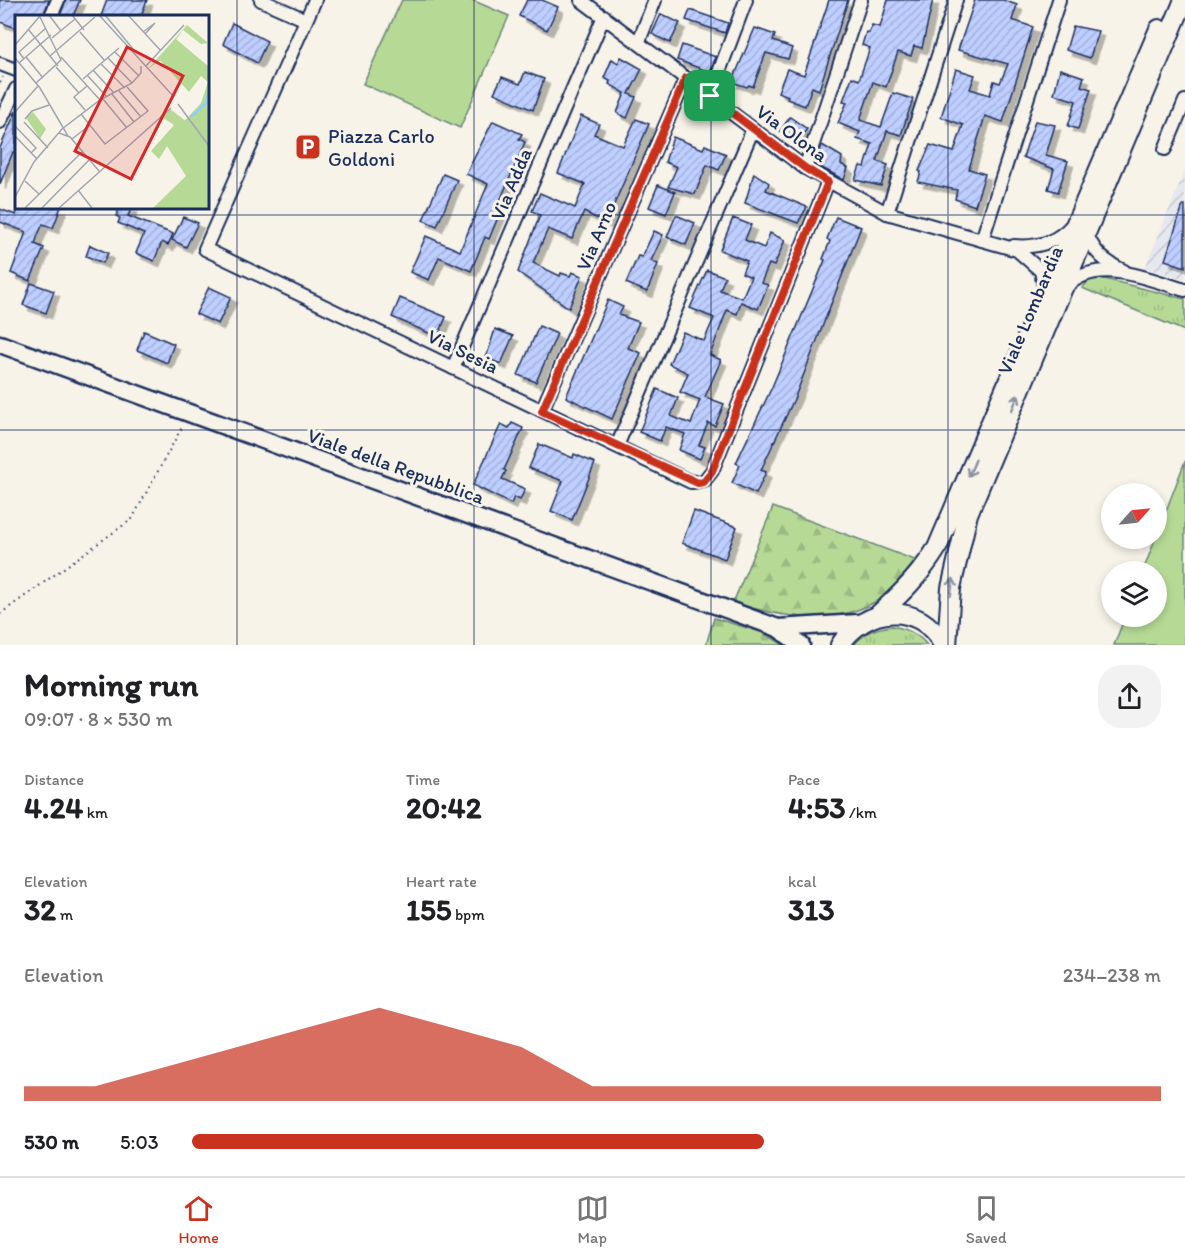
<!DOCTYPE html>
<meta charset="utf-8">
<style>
body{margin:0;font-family:Itim,sans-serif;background:#f2f2f2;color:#202124;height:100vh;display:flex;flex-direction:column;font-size:22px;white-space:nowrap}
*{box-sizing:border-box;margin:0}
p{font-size:20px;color:#757577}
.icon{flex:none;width:33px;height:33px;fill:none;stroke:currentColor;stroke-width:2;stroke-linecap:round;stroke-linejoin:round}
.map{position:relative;height:645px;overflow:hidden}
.side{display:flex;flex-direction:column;background:#fff;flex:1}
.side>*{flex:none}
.needle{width:39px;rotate:63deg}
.tools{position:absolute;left:1101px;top:483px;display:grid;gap:12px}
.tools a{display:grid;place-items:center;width:66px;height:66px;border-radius:50%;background:#fff;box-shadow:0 3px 9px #0003;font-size:30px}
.pin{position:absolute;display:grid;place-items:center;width:51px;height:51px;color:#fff;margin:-26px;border-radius:12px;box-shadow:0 3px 9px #0006}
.round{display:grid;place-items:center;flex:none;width:63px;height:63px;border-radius:24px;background:#f2f2f2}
.headline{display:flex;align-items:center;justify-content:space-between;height:102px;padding:0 24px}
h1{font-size:33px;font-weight:700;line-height:45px}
.metrics{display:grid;grid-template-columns:repeat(3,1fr);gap:9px;height:102px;padding:6px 24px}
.metrics div{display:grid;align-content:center}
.metrics b{font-size:30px;font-weight:700}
.metrics small{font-size:16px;font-weight:400}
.metrics p{font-size:16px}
.chart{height:168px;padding:12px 24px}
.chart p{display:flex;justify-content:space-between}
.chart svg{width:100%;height:108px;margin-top:6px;fill:#c8321e;opacity:.7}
ul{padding:0 24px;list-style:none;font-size:20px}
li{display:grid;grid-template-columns:96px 72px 1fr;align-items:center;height:45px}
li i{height:15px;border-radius:8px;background:#c8321e}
.tab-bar{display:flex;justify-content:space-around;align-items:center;height:84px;border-top:2px solid #e0e0e0;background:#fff;font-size:16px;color:#757577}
.tab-bar a{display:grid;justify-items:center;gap:3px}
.tab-bar .current{color:#c8321e}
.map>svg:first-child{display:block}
.industrial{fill:url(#industrial-furrows)}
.grass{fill:url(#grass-tufts);stroke:#68847a;stroke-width:1.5}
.forest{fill:url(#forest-firs);stroke:#68847a;stroke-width:1.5}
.green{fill:#b6da95;stroke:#68847a;stroke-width:1.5}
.building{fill:url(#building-hatch);stroke:#1b2f5e;stroke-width:1.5;filter:url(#shadow)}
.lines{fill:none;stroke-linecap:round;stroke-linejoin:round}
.minor-casing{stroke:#1b2f5e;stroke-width:16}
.tertiary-casing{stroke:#1b2f5e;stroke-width:21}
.secondary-casing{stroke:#1b2f5e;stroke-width:22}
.path{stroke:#1b2f5e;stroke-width:2;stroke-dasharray:1.5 4.5;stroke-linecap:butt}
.minor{stroke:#f7f3e8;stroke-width:12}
.tertiary{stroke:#f7f3e8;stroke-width:16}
.secondary{stroke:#f7f3e8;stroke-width:18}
.oneway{stroke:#8991a3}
.route-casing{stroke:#fff;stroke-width:12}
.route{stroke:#c8321e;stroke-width:8}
.grid{fill:none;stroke:#1b2f5e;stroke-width:1.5;stroke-opacity:0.55}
.labels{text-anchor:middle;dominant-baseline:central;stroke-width:6;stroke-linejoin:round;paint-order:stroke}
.street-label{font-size:20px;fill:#1b2f5e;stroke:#f7f3e8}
.poi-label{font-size:20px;fill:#1b2f5e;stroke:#f7f3e8;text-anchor:start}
.inset-river{fill:none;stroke:#93cdf3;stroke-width:3}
.inset-road{fill:none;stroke:#9fa5b1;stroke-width:1.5}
.view{fill:#d62828;fill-opacity:0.15;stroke:#d62828;stroke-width:3}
.inset-edge{fill:none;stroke:#1b2f5e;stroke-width:3}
</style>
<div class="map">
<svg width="1185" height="645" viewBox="0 0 1185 645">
<defs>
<pattern id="industrial-furrows" width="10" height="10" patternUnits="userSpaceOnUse" patternTransform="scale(1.5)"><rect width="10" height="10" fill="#e6e8ef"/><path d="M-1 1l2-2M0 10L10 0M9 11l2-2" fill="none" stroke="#c5c7cf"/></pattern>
<pattern id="grass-tufts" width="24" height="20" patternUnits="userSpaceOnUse" patternTransform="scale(1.5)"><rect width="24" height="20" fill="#b6da95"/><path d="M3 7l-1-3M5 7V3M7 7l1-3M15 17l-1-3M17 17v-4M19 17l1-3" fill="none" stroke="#9cbb83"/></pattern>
<pattern id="forest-firs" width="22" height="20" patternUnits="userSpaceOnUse" patternTransform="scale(1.5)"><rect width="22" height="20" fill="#b6da95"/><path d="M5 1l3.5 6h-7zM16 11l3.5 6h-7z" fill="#9cbb83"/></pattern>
<pattern id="building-hatch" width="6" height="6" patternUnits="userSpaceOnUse" patternTransform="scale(1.5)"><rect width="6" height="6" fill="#becefe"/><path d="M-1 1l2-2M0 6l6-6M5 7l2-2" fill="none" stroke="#a3b1dc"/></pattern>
<filter id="shadow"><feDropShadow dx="5.5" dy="5.5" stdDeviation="0" flood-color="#0004"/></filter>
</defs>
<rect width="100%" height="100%" fill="#f7f3e8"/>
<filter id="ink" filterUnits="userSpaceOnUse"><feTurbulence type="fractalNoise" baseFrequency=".0167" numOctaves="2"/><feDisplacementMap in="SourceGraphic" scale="12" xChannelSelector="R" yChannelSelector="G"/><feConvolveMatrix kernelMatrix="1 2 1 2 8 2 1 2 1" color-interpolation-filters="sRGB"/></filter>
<g filter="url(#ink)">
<path class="industrial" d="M1185 171V279L1145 268Z"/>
<g class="grass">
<path d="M1093 276 1185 299V331L1082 288Z"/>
<path d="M892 626C907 629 917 633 927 645H854C865 632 875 628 892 626Z"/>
</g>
<g class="forest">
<path d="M773 507 920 562C908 573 897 588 883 597 835 629 784 617 733 603Z"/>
<path d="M714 618 764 633 784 645H706Z"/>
</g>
<g class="green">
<path d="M402 0H472L509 16 460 128 363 84Z"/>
<path d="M1185 461V645H1114L1125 617 1156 616V572L1143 571Z"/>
</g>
<g class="building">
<path d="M0 0H49L43 16H16V28L0 22Z"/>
<path d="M66 0H80L73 16H60Z"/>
<path d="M107 0H147L141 16H101Z"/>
<path d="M527 0H542L558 7 547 30 519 16Z"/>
<path d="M829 0H848L819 90 812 87 805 106 787 99 788 96 778 92 787 69 804 75Z"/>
<path d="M888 0H933L922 48 914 46 911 56 898 52 886 87 873 82 860 120 881 127 893 93 913 99 901 135 887 131 877 161 888 165 881 186 855 180 860 166 865 167 872 144 857 139 860 132 838 123 847 102 843 101 852 77 859 80 870 48 862 45 866 32 869 33 872 25 880 27Z"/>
<path d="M975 0H1003L1017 5 1012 20 1033 27 1003 122 985 116 969 169 985 174 975 206 955 199 957 190 918 182 921 172 919 171 930 145 954 152 963 125 941 117 956 69 975 75 970 89 990 95 994 81 1000 83 1008 64 958 50Z"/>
<path d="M690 10 728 23 725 33 686 20Z"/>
<path d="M661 14 680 23 670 43 652 34Z"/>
<path d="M232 23 267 41 257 63 223 44Z"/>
<path d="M1073 26 1098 31 1090 58 1066 50Z"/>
<path d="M755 28 775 35 773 41 792 48 788 59 766 53 753 87 749 85 747 87 732 82Z"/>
<path d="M682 45 716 57 710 72 677 60Z"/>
<path d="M621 57 642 69 629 94 636 97 627 118 617 113 625 93 609 84 610 81 604 78 612 59 618 63Z"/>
<path d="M1060 69 1084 77 1081 86 1091 89 1078 129 1068 126 1076 101 1054 94Z"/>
<path d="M525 72 544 79 533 110 494 93 502 77 520 84Z"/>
<path d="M16 111V153L13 152 0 184V148Z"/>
<path d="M581 116 599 124 594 134 623 146 636 119 649 124 606 223 584 212 572 239 548 229 533 263 560 276 561 273 570 276 572 272 582 276 569 308 518 272 540 215 532 211 540 193 575 208 585 184 558 173Z"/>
<path d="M790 117 807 129 798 141 780 131Z"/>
<path d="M493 121 522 134 519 139 525 142 497 208 501 210 489 239 485 237 471 271 439 257 429 280 410 272 426 236 460 251 488 184 466 174Z"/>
<path d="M1035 121 1055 125 1046 155 1068 161 1058 192 1048 189 1054 169 1023 157Z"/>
<path d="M673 137 703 149 705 145 726 154 719 170 707 165 695 194 668 187 677 167 665 162Z"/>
<path d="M822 145 842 157 841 164 848 168 844 180 815 164Z"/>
<path d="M754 173 769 183 766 190 807 207 798 223 745 203Z"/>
<path d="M443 174 457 180 437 226 423 220Z"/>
<path d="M658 185 675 192 666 214 649 207Z"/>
<path d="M1183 205H1185V267L1165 260Z"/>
<path d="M19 207H61L53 228 43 224 38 235 35 244 44 248 30 281 11 273 26 232 0 222V209L16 215Z"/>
<path d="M120 207H132L128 216 173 234 168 245 162 242 154 261 136 253 144 234 118 223 120 218 116 216Z"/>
<path d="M676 215 695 223 686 245 667 237Z"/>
<path d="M183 217 198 223 186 247 172 240Z"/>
<path d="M836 217 861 227 795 397 761 470 766 472 756 494 732 483 740 465 736 463 772 387 825 260 823 259 830 241 827 239Z"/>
<path d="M733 218 751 225 745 240 764 248 770 233 785 240 774 266 769 264 761 283 768 285 758 309 741 302 737 314 727 310 710 355 721 360 705 397 724 404 715 426 708 423 699 445 705 447 700 459 679 450 685 434 666 427 660 441 639 432 657 389 678 398 671 416 691 424 700 400 680 392 688 373 669 364 683 332 704 341 714 318 690 308 707 270 725 277 720 290 742 298 751 277 742 273 747 261 720 250Z"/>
<path d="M654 231 663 235 651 261 658 264 647 292 626 283 638 256 642 257Z"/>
<path d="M90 245 108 253 103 263 86 256Z"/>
<path d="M31 283 54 291 46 313 23 305Z"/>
<path d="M209 287 231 297 218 324 196 314Z"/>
<path d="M400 298 446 317 438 337 392 317Z"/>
<path d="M608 300 623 307 619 315 639 322 628 348 641 353 612 419 566 397Z"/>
<path d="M539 326 557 334 536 382 518 375Z"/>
<path d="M495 329 513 336 501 364 486 358Z"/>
<path d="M144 331 174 344 167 363 137 350Z"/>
<path d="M512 423 523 428 504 470 506 471 502 479 525 489 520 500 514 497 511 504 473 485 501 424 509 428Z"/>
<path d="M539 444 573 458 574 454 595 463 572 520 551 511 563 481 529 468Z"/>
<path d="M694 511 737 527 725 559 682 543Z"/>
</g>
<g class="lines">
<g class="minor-casing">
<g id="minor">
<path d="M261 0 306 20"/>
<path d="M315 0 205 249 691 482 704 481 712 471 828 182"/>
<path d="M581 0 805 168 887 213 1017 250 1041 271 1045 292"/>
<path d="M51 16 58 0"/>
<path d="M639 41 655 0"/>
<path d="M0 64 16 70"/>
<path d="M710 96 746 0"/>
<path d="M0 122 16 89"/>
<path d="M1165 149 1185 101"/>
<path d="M805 168 861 0"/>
<path d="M887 213 956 0"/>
<path d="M1087 234C1094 253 1105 262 1124 271"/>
<path d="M982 240 1059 0"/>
<path d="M1014 246C1036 248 1056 243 1071 226"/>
<path d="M1065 289C1094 254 1150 280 1185 290"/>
<path d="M453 368 604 16"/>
<path d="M542 410 686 78"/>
<path d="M617 446 753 129"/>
</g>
</g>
<g class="tertiary-casing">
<g id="tertiary">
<path d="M0 344 778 628 801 645"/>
<path d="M778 628 858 623"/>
</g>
</g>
<g class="secondary-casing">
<g id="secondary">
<path d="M879 614C901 594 921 574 937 548L1159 29"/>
<path d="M840 645C865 606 920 600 943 645"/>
<path d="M947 645 951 588 968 514 1184 0"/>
</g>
</g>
<g class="path">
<path d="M0 83 3 77"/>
<path d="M0 614 132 519 182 427"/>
</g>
<use href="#minor" class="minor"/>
<use href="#tertiary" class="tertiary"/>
<use href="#secondary" class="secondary"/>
</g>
<defs><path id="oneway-shaft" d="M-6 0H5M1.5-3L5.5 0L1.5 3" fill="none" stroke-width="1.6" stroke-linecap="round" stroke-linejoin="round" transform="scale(1.5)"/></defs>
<g class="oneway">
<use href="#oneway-shaft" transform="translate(1015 403) rotate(-67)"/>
<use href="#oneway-shaft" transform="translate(972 468) rotate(113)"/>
<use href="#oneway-shaft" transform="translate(952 587) rotate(-81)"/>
</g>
</g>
<g class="lines" filter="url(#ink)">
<g class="route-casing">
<path id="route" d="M686 78 805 168 828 182 712 471 704 482 698 483 542 411Z"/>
</g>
<use href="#route" class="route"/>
</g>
<path class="grid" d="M237 0V645M474 0V645M711 0V645M948 0V645M0 215H1185M0 430H1185"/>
<defs>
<g id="parking-square" transform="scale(1.35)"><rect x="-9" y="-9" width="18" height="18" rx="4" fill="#c8321e" stroke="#f7f3e8"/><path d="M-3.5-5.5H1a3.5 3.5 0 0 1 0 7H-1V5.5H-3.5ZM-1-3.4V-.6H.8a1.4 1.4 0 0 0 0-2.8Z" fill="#fff"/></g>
</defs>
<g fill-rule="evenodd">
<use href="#parking-square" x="308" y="147"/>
</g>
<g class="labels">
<g class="street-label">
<text transform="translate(792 133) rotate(36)">Via Olona</text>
<text transform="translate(511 184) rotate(-67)">Via Adda</text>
<text transform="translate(596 236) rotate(-67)">Via Arno</text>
<text transform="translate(1030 310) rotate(-67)">Viale Lombardia</text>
<text transform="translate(463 351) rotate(26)">Via Sesia</text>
<text transform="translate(396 466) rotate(20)">Viale della Repubblica</text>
</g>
<g class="poi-label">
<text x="328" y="136">Piazza Carlo<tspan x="328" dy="23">Goldoni</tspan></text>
</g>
</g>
<g transform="translate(15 15)">
<rect width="194" height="194" fill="#f7f3e8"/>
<path d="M172 10 193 28 186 29 168 15 147 44 133 54Z" fill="#b6da95"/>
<path d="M155 94 172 107 155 131 159 110 145 101Z" fill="#b6da95"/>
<path d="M161 24 193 51V193H138L171 161 152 131 144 144 136 136 159 110 163 113 186 88 193 67 186 61 174 77 143 43ZM18 97 31 114 25 124 11 103Z" fill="#b6da95"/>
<path class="inset-river" d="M176 102 191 88 194 77"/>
<path class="inset-road" d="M34 0 46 16M57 0 69 15M90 0 118 34M113 0 146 36M85 1 159 82M13 14 43 51M65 17 90 46M128 17 140 8 130 19M37 23 60 4M0 30 25 1M100 37 124 61M35 41 80 2M11 42 28 63M46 42 85 85M0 43 25 73 53 121M93 43 117 68M9 44 4 37 31 13M4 48 36 20M86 49 110 73M131 51 169 10M41 52 64 78M78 55 99 78M72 60 92 82M68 64 104 33M21 68 46 45 24 0M104 76 126 102M97 79 119 107M88 84 112 113M163 89 194 131M70 95 59 82 72 71M0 97 23 71M66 99 90 129 133 96 112 72M10 104 17 96 34 90M9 107 33 133M0 111 21 133 16 138M44 118 55 122 84 156M0 121 22 144M57 124 75 110M10 166 24 179M63 175 77 193M0 182 19 147 47 114 85 85 117 68 126 58V51M10 193 67 137M27 193 74 145M44 193 156 93"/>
<path class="view" d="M112 32 168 61 116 164 60 136Z"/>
<rect width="194" height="194" class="inset-edge"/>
</g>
</svg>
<div class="tools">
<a><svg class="needle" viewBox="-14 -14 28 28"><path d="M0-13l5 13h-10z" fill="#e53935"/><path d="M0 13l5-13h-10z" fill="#757577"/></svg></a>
<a><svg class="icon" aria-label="layers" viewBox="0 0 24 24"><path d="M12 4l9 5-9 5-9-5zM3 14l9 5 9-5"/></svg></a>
</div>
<div class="pin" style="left:710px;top:96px;background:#1e9e55"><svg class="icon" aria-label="arrive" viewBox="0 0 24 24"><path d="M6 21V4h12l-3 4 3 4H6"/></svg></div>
</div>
<section class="side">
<div class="headline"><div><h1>Morning run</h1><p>09:07 · 8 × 530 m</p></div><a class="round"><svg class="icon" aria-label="share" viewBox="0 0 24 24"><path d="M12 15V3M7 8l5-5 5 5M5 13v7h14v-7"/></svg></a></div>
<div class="metrics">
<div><p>Distance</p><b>4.24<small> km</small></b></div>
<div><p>Time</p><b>20:42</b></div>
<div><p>Pace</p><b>4:53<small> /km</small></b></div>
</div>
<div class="metrics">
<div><p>Elevation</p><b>32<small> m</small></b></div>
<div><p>Heart rate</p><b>155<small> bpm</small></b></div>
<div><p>kcal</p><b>313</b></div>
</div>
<div class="chart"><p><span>Elevation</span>234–238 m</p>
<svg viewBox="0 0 160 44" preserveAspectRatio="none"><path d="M0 44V38L10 38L20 30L30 22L40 14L50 6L60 14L70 22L80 38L90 38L100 38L110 38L120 38L130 38L140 38L150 38L160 38V44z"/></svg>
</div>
<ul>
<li><b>530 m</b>5:03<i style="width:59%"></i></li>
</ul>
</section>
<nav class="tab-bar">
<a class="current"><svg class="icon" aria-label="home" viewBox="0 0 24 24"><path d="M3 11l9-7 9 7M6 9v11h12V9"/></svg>Home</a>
<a><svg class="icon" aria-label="map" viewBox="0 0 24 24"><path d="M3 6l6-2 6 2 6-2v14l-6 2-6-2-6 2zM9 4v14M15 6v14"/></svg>Map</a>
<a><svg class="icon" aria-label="saved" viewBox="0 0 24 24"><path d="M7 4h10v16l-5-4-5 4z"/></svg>Saved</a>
</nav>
